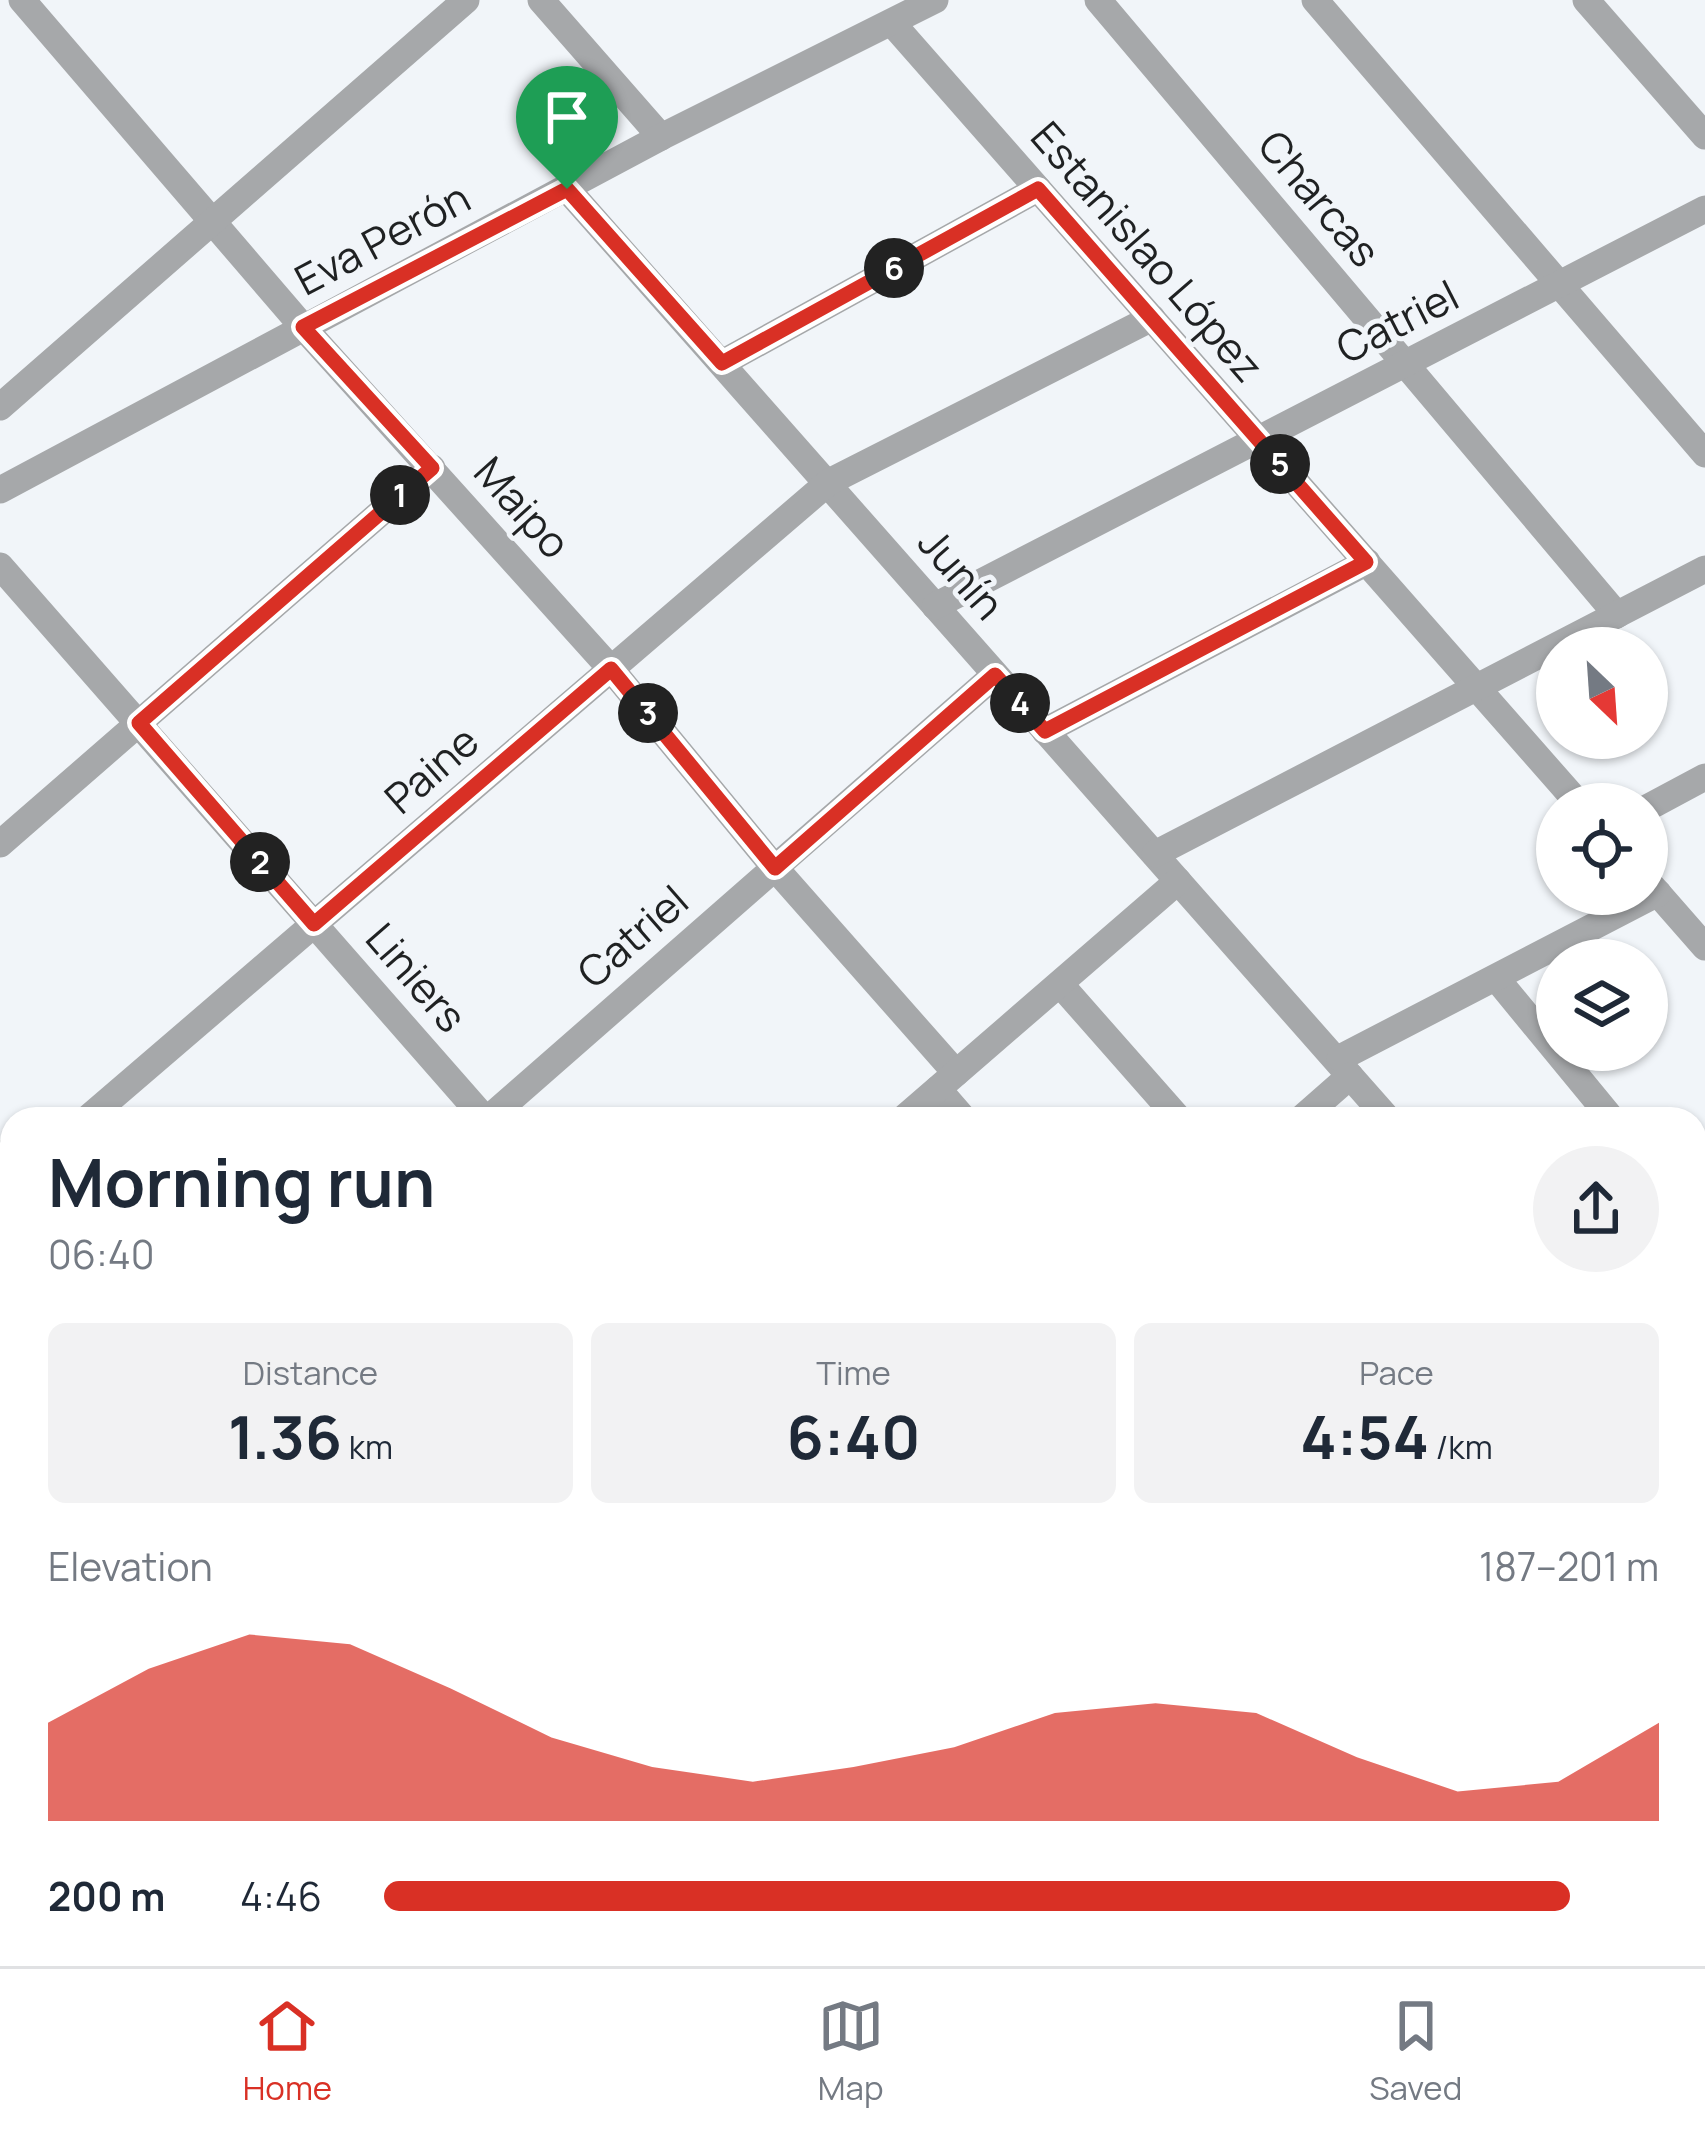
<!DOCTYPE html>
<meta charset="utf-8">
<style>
body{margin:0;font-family:Manrope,sans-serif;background:#f2f2f3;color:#1f2937;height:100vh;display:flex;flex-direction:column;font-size:45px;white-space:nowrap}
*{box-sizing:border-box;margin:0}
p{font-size:39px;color:#747a83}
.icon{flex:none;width:66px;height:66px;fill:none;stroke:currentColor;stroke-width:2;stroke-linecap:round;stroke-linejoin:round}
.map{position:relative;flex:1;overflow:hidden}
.side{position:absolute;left:0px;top:1107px;width:1707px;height:861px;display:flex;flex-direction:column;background:#fff;border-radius:36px 36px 0 0;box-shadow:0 3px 9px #0004}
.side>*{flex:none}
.needle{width:78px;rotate:155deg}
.fabs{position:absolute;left:1536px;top:627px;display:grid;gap:24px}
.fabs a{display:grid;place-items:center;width:132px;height:132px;border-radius:50%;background:#fff;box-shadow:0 3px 9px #0004;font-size:60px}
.pin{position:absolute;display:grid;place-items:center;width:102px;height:102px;color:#fff;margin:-123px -51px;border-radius:50% 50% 50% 0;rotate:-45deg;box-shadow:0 0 12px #0007}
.pin .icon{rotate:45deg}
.km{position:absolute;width:60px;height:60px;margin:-30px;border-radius:50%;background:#222;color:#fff;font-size:33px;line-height:60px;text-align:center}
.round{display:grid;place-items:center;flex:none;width:126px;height:126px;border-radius:63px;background:#f2f2f3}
.overview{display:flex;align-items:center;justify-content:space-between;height:204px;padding:0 48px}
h1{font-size:66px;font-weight:700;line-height:90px}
.stats{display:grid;grid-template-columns:repeat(3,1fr);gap:18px;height:204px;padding:12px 48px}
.stats div{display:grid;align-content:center;border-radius:18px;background:#f2f2f3;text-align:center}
.stats b{font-size:60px;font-weight:700}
.stats small{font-size:33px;font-weight:400}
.stats p{font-size:33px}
.chart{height:336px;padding:24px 48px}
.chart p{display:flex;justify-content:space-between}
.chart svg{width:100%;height:216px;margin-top:12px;fill:#d93025;opacity:.7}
ul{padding:0 48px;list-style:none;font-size:39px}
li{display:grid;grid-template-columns:192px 144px 1fr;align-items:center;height:90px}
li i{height:30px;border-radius:15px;background:#d93025}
.dock{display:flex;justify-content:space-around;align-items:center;height:168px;border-top:3px solid #e0e1e3;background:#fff;font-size:33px;color:#747a83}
.dock a{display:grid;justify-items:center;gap:6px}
.dock .current{color:#d93025}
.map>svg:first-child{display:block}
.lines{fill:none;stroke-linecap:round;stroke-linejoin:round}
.minor{stroke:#a6a8aa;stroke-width:27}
.major{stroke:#66696c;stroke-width:33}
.route-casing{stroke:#fff;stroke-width:24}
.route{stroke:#d93025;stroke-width:15}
.labels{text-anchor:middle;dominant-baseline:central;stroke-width:10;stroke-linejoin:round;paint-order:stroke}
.street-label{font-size:42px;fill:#1f2122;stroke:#f1f5f9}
</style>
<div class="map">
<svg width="1705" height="1966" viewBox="0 0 1705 1966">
<rect width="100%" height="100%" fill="#f1f5f9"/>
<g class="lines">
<g class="minor">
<path d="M22 0 303 327 611 669 775 868 956 1073"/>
<path d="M541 0 661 137"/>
<path d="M1098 0 1617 615"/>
<path d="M1315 0 1705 454"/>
<path d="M1586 0 1705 136"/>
<path d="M892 23 1579 804"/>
<path d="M567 189 1388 1119"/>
<path d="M722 363 1038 189"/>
<path d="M0 407 466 0"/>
<path d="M0 490 661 137 935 0"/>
<path d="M0 566 485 1119"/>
<path d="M935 606 1705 209"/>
<path d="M1045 731 1367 562"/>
<path d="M1647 808 1705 777"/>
<path d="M0 844 432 468"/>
<path d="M1155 854 1705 569"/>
<path d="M1648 882 1705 947"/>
<path d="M1496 978 1612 1119"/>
<path d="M1060 984 1179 1119"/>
<path d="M1340 1058 1658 893"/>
<path d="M938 1089 964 1119"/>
<path d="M87 1119 829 482 1152 318"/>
<path d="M488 1119 995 675"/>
<path d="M903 1119 1178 881"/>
<path d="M1301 1119 1350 1076"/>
<path d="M0 1154 12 1167"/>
<path d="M0 1194 12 1184"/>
<path d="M1695 1220 1705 1232"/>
<path d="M1695 1342 1705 1337"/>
<path d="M1695 1472 1705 1484"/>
<path d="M0 1546 12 1535"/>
<path d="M1695 1709 1705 1721"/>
<path d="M1695 1801 1705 1795"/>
<path d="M0 1904 12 1894"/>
<path d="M702 1956 711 1966"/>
<path d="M1217 1956 1226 1966"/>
<path d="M1694 1956 1703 1966"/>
<path d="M336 1966 348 1956"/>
<path d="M731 1966 742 1956"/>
<path d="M1132 1966 1144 1956"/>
<path d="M1537 1966 1549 1956"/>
</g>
<g class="major">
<path d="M0 1764 12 1778"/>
<path d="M0 1793 12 1807"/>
<path d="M143 1956 151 1966"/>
</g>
</g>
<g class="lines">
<g class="route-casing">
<path id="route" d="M567 189 722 363 1038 189 1366 562 1045 731 995 675 775 868 611 669 314 924 139 723 432 468 303 327Z"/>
</g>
<use href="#route" class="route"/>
</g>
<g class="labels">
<g class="street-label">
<text transform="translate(1320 198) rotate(50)">Charcas</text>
<text transform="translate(382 238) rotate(-28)">Eva Perón</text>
<text transform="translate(1148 251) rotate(49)">Estanislao López</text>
<text transform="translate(1397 321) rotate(-27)">Catriel</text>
<text transform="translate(523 507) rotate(48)">Maipo</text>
<text transform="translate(962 573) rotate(49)">Junín</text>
<text transform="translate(431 769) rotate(-41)">Paine</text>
<text transform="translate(632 936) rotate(-41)">Catriel</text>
<text transform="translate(417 977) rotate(49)">Liniers</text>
</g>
</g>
</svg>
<div class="fabs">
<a><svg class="needle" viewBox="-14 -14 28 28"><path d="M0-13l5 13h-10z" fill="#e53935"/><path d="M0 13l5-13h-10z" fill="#747a83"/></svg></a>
<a><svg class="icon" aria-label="locate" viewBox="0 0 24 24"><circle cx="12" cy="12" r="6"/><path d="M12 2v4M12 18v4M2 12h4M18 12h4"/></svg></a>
<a><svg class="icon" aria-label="layers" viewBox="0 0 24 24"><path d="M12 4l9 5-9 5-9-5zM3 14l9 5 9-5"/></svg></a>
</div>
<div class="pin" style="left:567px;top:189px;background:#1e9e55"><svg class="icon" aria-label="arrive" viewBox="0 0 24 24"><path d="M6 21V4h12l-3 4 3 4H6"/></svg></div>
<b class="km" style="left:400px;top:495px">1</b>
<b class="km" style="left:260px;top:862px">2</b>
<b class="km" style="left:648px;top:713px">3</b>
<b class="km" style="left:1020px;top:703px">4</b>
<b class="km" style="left:1280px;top:464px">5</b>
<b class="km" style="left:894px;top:268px">6</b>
<section class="side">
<div class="overview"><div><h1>Morning run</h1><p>06:40</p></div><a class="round"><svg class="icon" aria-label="share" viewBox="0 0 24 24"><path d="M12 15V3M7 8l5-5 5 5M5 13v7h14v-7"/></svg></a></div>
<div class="stats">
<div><p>Distance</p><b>1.36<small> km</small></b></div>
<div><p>Time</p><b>6:40</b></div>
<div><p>Pace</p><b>4:54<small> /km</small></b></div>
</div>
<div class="chart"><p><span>Elevation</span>187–201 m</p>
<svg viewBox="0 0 160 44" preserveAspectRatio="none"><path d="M0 44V24L10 13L20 6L30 8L40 17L50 27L60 33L70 36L80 33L90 29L100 22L110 20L120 22L130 31L140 38L150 36L160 24V44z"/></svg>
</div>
<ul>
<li><b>200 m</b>4:46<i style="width:93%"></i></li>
</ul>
</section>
</div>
<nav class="dock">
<a class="current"><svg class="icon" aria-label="home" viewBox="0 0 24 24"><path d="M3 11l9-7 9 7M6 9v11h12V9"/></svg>Home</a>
<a><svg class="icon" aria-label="map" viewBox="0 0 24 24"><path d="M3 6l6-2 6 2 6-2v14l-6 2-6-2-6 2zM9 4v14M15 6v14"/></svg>Map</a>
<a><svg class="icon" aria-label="saved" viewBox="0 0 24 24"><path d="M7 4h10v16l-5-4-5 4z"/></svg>Saved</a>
</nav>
